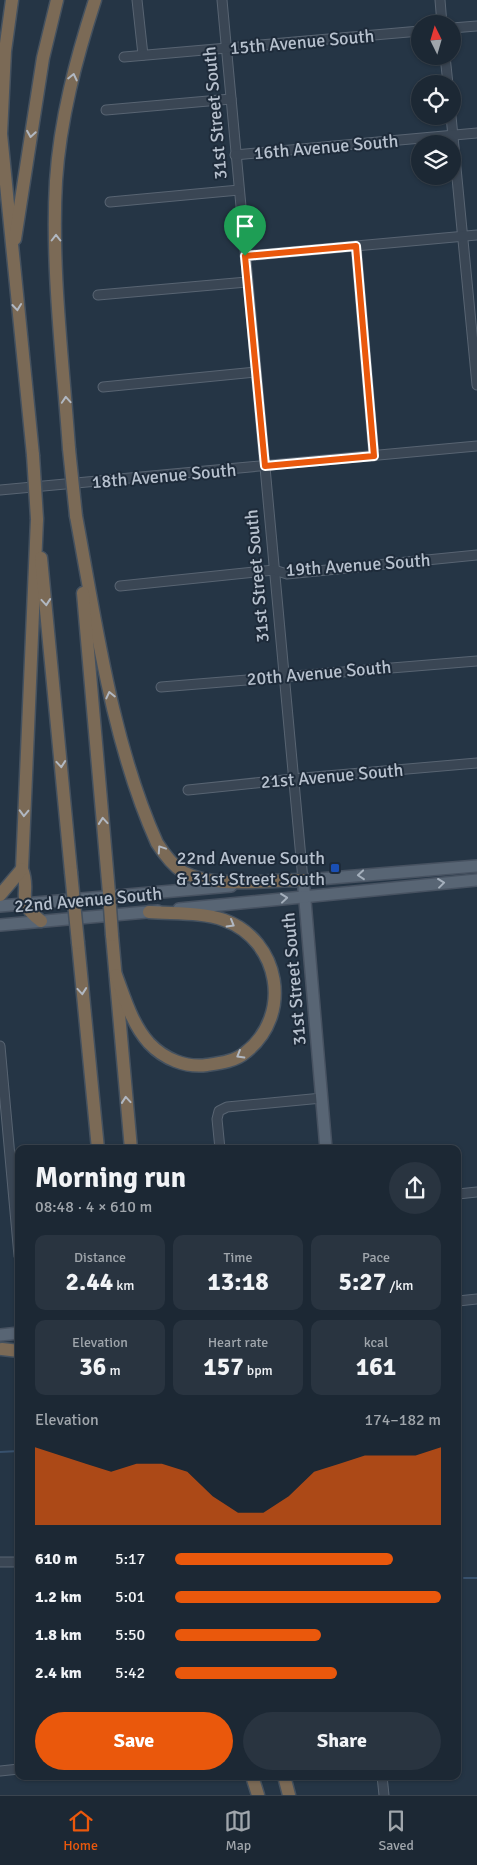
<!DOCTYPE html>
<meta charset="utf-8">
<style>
body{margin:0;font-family:Signika,sans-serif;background:#293440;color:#f1f3f6;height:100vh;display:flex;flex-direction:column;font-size:19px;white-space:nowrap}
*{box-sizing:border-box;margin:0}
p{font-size:16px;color:#a0a6ac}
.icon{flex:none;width:28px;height:28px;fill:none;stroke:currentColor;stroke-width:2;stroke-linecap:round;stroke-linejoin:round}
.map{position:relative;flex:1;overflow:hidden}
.details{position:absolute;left:15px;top:1145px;width:446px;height:635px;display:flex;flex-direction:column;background:#1c2834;border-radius:10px;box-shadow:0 1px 4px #0004,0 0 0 1px #3a444f}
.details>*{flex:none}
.needle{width:32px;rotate:355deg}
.buttons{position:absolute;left:411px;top:15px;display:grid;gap:10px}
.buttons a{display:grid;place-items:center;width:50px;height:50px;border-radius:50%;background:#1c2834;box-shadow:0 1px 4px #0004,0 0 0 1px #3a444f;font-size:25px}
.pin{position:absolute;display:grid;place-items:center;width:42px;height:42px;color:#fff;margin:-51px -21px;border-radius:50% 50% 50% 0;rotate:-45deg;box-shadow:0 0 5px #0007}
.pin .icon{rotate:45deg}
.round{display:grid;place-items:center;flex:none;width:52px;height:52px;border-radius:26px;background:#293440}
.overview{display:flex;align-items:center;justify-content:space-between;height:85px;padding:0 20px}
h1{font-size:28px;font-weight:700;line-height:38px}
.metrics{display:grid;grid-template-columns:repeat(3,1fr);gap:8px;height:85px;padding:5px 20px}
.metrics div{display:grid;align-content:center;border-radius:10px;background:#293440;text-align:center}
.metrics b{font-size:25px;font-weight:700}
.metrics small{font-size:14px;font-weight:400}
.metrics p{font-size:14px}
.chart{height:140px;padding:10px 20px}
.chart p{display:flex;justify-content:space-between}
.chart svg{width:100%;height:90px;margin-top:5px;fill:#ea580c;opacity:.7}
.button{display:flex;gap:10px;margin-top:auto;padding:10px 20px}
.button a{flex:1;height:58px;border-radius:30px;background:#ea580c;color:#fff;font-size:20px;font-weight:700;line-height:58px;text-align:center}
.button a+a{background:#293440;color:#f1f3f6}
ul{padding:0 20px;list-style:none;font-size:16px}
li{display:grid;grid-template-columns:80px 60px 1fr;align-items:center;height:38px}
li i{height:12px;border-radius:6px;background:#ea580c}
.menu{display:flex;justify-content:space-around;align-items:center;height:70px;border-top:1px solid #3a444f;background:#1c2834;font-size:14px;color:#a0a6ac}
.menu a{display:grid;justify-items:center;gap:2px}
.menu .current{color:#ea580c}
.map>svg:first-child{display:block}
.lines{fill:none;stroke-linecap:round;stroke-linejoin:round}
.stream{stroke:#38516d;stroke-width:2}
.minor-casing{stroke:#586472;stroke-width:11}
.major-casing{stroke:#475261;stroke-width:14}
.highway-casing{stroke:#44515f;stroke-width:15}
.minor{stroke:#3a4654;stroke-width:9}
.major{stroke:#586574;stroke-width:11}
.highway{stroke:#7b6a56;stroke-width:12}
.highway-bridge-casing{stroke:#44515f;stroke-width:15;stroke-linecap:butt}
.highway-bridge{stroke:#7b6a56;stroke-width:12}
.oneway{stroke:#b1b8c2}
.oneway2{stroke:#a4afbc}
.route-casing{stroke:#fff;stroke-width:10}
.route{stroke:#ea580c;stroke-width:6}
.transit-dot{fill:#1a4fb4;stroke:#1e2b3a;stroke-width:2}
.labels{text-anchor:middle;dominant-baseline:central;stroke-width:4;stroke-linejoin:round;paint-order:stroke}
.street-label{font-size:18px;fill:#b7c1ce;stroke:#1e2b3a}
.poi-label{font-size:18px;fill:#b7c1ce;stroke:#1e2b3a;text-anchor:end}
</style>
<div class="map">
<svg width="477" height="1795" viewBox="0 0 477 1795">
<rect width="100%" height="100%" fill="#253545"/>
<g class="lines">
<g class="stream">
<path d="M0 1452 19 1451"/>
<path d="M464 1578H477"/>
</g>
<g class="minor-casing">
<g id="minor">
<path d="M137 0 143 55"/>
<path d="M222 0 303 880"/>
<path d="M440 0 442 24"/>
<path d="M452 28 477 26"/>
<path d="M445 56 448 84"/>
<path d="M124 57 420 31"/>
<path d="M106 110 231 99"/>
<path d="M451 116 477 385"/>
<path d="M235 155 477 133"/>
<path d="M110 202 239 190"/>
<path d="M356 246 374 456"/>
<path d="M245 256 477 235"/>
<path d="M98 295 247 282"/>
<path d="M103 387 256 372"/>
<path d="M0 490 477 446"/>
<path d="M120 586 274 570 287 574 477 555"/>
<path d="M161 687 477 661"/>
<path d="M188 790 303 778 477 763"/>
<path d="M0 1046 19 1256"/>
<path d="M220 1149 217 1119 219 1111 227 1107 322 1098"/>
<path d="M458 1194 477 1192"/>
<path d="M458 1301 477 1299"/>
<path d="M0 1562H19"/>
<path d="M0 1771 19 1769"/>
<path d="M382 1776 384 1795"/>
</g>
</g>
<g class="major-casing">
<g id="major">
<path d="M294 881 477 866"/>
<path d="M304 889 326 1149"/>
<path d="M0 906 231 886"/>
<path d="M179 909 477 880"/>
<path d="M0 925 158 911"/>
<path d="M0 1335 19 1333"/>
</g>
</g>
<g class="highway-casing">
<g id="highway">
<path d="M12 0 5 51 1 134 33 455"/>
<path d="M15 239 43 58 57 0"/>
<path d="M69 449C63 362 51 267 56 181 60 119 76 59 95 0"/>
<path d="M76 516C96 623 112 743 157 843 164 854 172 865 183 872 215 889 268 880 303 880"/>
<path d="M37 519 22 869C32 894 13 900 41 921"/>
<path d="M41 558 71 872"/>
<path d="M83 593 109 893"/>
<path d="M0 895 22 869"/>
<path d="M112 935 131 1149"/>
<path d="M78 943 98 1149"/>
<path d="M116 975C125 999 132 1024 149 1043 164 1059 186 1068 207 1065 221 1063 236 1061 246 1052 293 1015 280 940 224 920 202 912 172 914 149 912"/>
<path d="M2 1349 19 1351"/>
<path d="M252 1776 258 1795"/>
<path d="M284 1776 289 1795"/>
</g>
</g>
<use href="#minor" class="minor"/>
<use href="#major" class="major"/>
<use href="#highway" class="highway"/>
<g class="highway-bridge-casing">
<g id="highway-bridge">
<path d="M69 449 76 516"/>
<path d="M33 455 37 519"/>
<path d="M71 872 78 943"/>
<path d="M109 893 112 935"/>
</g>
</g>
<use href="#highway-bridge" class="highway-bridge"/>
</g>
<defs><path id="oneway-chevron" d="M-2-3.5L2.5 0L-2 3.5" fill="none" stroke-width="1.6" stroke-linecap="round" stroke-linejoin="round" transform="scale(1.25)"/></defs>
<g class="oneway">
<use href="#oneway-chevron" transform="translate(73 77) rotate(-77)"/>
<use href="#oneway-chevron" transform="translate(31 134) rotate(99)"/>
<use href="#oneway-chevron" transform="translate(56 238) rotate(-90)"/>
<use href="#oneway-chevron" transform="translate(17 307) rotate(84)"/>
<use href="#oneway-chevron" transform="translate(66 400) rotate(-94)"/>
<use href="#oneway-chevron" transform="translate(46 602) rotate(85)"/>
<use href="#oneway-chevron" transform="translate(110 695) rotate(-103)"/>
<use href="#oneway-chevron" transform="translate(61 764) rotate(85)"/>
<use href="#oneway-chevron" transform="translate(24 813) rotate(92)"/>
<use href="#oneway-chevron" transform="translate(103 821) rotate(-95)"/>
<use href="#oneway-chevron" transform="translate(161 849) rotate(-124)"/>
<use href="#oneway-chevron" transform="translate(231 924) rotate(30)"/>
<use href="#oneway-chevron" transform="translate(82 991) rotate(85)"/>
<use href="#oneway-chevron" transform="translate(240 1055) rotate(150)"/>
<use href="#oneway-chevron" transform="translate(126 1100) rotate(-95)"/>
</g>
<g class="oneway2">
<use href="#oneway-chevron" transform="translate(361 875) rotate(175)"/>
<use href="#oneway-chevron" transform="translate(441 883) rotate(-7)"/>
<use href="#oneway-chevron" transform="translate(284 898) rotate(-6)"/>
</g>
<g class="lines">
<g class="route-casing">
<path id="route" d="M356 246 374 456 265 466 245 256Z"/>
</g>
<use href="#route" class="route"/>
</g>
<rect class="transit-dot" x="330" y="863" width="10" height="10" rx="2.5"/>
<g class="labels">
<g class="street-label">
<text transform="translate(302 42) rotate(-5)">15th Avenue South</text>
<text transform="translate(215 113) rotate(-95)">31st Street South</text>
<text transform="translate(326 147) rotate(-5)">16th Avenue South</text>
<text transform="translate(164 476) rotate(-5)">18th Avenue South</text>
<text transform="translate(358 565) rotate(-4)">19th Avenue South</text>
<text transform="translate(257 576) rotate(-95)">31st Street South</text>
<text transform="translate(319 673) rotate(-5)">20th Avenue South</text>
<text transform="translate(332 776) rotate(-5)">21st Avenue South</text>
<text transform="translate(88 900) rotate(-5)">22nd Avenue South</text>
<text transform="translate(294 979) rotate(-95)">31st Street South</text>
</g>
<g class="poi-label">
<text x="325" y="858">22nd Avenue South<tspan x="325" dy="21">&amp; 31st Street South</tspan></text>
</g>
</g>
</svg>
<div class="buttons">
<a><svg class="needle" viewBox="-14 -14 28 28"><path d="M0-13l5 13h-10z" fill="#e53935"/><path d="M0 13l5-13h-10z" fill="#a0a6ac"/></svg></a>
<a><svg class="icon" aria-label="locate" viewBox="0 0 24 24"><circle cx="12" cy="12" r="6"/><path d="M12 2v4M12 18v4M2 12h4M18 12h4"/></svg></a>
<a><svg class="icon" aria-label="layers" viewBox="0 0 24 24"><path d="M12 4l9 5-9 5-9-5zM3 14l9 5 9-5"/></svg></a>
</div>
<div class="pin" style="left:245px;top:256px;background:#1e9e55"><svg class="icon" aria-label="arrive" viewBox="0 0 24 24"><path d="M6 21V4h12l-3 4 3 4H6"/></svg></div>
<section class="details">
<div class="overview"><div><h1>Morning run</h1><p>08:48 · 4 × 610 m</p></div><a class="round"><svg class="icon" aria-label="share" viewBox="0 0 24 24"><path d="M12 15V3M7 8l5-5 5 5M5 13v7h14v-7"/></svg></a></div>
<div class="metrics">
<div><p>Distance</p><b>2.44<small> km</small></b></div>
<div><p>Time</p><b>13:18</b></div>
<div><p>Pace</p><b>5:27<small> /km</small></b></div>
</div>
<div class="metrics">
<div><p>Elevation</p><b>36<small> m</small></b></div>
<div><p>Heart rate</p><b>157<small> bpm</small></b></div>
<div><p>kcal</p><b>161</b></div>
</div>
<div class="chart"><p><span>Elevation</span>174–182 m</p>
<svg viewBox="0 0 160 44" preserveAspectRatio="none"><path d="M0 44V6L10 10L20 14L30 18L40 14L50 14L60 18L70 30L80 38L90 38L100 30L110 18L120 14L130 10L140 10L150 10L160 6V44z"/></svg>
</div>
<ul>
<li><b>610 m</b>5:17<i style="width:82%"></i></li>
<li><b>1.2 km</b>5:01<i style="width:100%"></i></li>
<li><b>1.8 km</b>5:50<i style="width:55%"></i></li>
<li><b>2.4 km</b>5:42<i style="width:61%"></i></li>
</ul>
<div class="button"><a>Save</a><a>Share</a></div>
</section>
</div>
<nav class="menu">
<a class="current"><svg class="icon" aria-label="home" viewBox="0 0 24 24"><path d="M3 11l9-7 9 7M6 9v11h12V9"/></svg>Home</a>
<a><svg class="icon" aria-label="map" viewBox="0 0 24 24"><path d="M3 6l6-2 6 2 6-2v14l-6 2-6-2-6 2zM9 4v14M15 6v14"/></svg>Map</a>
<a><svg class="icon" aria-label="saved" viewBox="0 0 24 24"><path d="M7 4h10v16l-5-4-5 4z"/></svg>Saved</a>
</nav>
